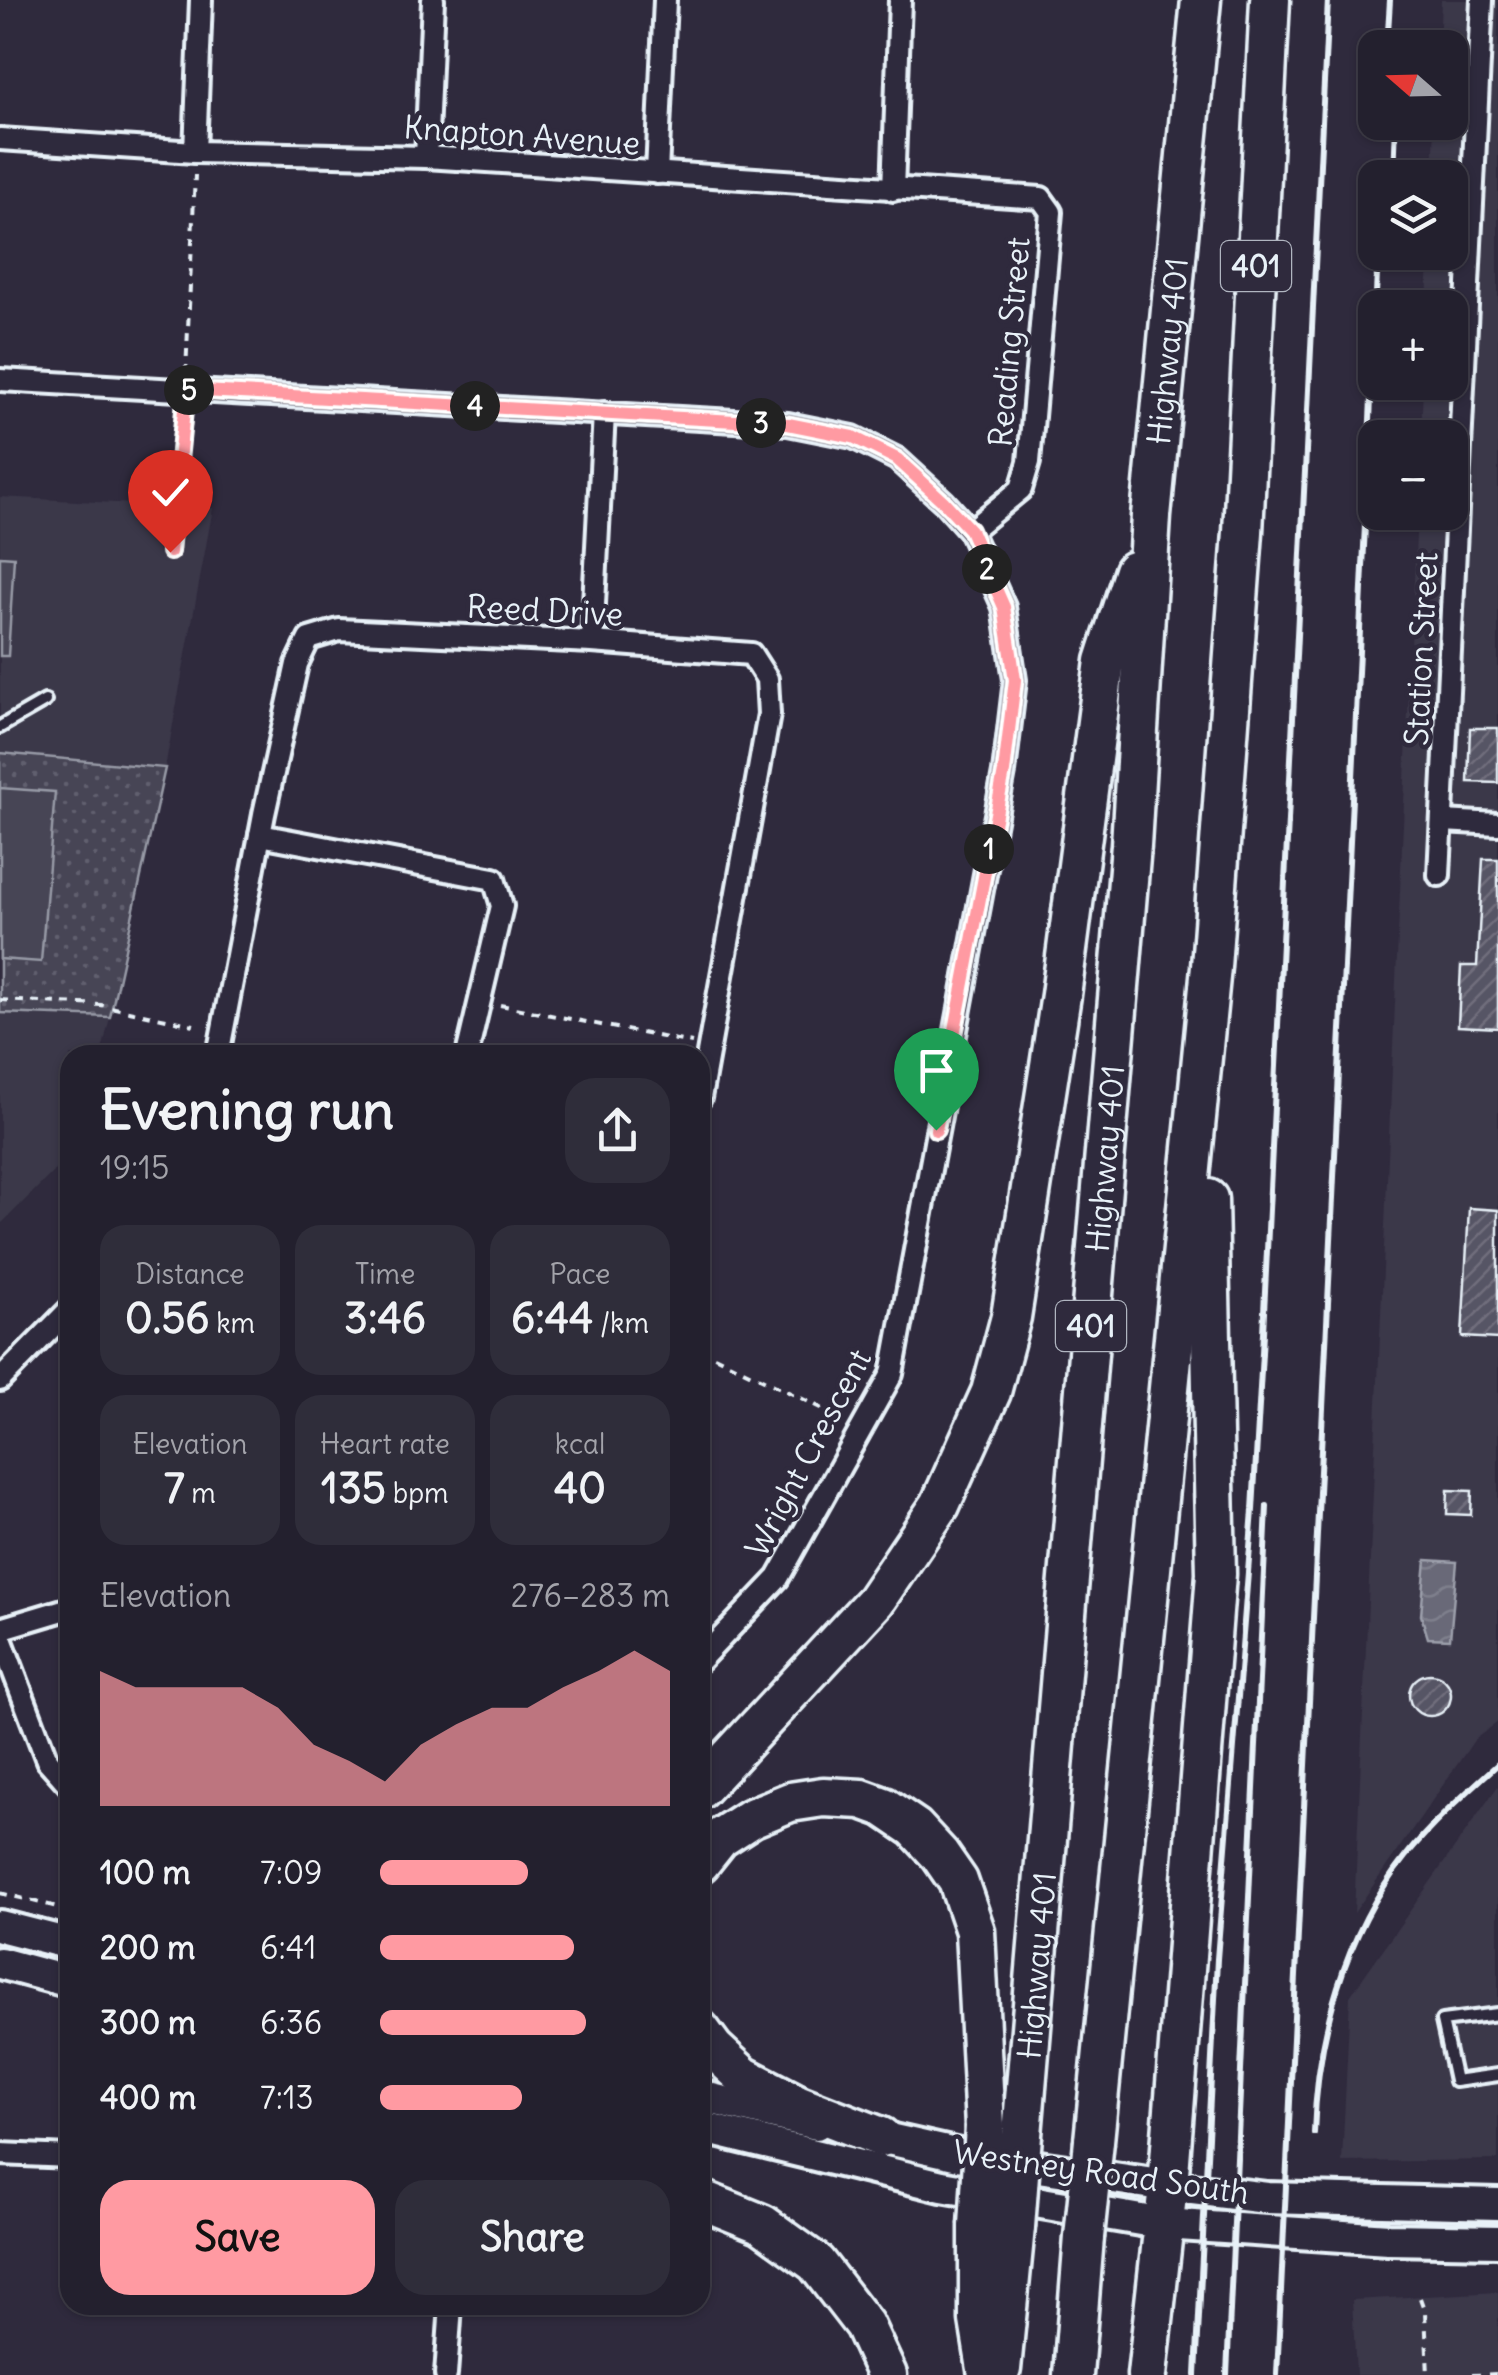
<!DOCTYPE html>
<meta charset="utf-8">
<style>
body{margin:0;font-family:Delius,sans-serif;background:#2f2d3a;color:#f1f3f6;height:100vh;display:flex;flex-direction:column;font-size:38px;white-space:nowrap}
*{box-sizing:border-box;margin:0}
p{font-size:32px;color:#a3a3aa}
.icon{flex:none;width:55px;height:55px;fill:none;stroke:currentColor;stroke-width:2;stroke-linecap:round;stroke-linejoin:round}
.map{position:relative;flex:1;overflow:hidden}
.sheet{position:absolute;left:60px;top:1045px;width:650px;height:1270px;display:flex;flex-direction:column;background:#23202e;border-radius:30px;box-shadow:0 2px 8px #0004,0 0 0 2px #403e4a}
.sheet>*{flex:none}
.needle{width:65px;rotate:290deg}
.tools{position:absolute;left:1358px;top:30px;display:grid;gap:20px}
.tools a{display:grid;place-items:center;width:110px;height:110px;border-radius:20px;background:#23202e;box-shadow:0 2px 8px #0004,0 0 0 2px #403e4a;font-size:50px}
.pin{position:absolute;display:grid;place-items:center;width:85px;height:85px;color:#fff;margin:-102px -42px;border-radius:50% 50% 50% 0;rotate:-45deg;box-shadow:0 0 10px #0007}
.pin .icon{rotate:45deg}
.km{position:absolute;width:50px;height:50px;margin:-25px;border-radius:50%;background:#222;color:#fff;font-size:28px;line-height:50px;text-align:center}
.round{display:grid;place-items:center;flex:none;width:105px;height:105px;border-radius:30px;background:#2f2d3a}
.overview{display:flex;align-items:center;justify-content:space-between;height:170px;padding:0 40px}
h1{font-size:55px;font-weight:700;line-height:75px}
.figures{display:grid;grid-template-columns:repeat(3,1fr);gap:15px;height:170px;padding:10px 40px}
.figures div{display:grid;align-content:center;border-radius:25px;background:#2f2d3a;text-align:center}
.figures b{font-size:42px;font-weight:700}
.figures small{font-size:28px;font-weight:400}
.figures p{font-size:28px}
.chart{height:280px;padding:20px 40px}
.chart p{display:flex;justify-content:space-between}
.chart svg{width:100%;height:180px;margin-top:10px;fill:#ff9aa2;opacity:.7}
.primary-button{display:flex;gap:20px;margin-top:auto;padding:20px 40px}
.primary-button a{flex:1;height:115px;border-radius:30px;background:#ff9aa2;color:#111;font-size:40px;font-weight:700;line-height:115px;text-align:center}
.primary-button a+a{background:#2f2d3a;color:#f1f3f6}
ul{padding:0 40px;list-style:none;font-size:32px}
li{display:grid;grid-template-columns:160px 120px 1fr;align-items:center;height:75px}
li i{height:25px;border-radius:12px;background:#ff9aa2}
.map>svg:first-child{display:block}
.built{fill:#3b3749}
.green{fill:url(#green-dots);stroke:#979aa6;stroke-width:2.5}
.pitch{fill:#464455;stroke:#979aa6;stroke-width:2.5}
.water{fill:url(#water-waves);stroke:#9c9fab;stroke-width:2.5}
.building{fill:url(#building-hatch);stroke:#e8f1f8;stroke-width:2.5}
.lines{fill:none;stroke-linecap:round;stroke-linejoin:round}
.service-casing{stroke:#e8f1f8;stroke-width:18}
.minor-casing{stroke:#e8f1f8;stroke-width:28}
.secondary-casing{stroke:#e8f1f8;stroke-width:38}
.motorway-casing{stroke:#e8f1f8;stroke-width:45}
.path{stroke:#e8f1f8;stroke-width:4;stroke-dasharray:8 8;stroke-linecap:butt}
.service{stroke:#2f2a3d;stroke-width:10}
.minor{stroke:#2f2a3d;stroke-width:20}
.secondary{stroke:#2f2a3d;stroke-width:30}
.motorway{stroke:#2f2a3d;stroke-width:38}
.rail{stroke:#e8f1f8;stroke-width:6}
.motorway-bridge-casing{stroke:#e8f1f8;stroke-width:45;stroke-linecap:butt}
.motorway-bridge{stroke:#2f2a3d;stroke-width:38}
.route-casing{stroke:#fff;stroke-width:20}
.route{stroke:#ff9aa2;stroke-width:12}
.labels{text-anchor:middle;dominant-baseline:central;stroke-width:9;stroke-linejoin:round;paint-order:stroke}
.shield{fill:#2f2a3d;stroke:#b0b5c0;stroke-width:2.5}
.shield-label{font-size:30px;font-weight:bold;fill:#e8f1f8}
.street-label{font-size:32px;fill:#e8f1f8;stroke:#2f2a3d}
</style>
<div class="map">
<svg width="1498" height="2375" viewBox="0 0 1498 2375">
<defs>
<pattern id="green-dots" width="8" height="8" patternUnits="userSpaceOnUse" patternTransform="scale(2.5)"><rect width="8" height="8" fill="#464455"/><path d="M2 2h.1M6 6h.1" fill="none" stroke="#615f6e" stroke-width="1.8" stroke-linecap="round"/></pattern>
<pattern id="water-waves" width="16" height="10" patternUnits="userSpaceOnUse" patternTransform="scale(2.5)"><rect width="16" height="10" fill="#696978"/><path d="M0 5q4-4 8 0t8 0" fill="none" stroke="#7e7f8c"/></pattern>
<pattern id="building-hatch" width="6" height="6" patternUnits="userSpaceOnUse" patternTransform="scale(2.5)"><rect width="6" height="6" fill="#575565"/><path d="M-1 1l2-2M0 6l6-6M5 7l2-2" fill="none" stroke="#6f6e7c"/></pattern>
</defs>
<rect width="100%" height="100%" fill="#2f2a3d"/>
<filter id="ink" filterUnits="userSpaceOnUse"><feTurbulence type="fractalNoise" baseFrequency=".01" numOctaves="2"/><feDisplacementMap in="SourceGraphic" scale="20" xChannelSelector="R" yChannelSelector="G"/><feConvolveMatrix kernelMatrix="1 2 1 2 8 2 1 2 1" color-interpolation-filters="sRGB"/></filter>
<g filter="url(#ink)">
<g class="built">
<path d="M1441 0H1498V1722L1475 1739 1354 1913 1417 513 1450 512V438L1421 437 1423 383 1450 382V308L1427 307 1429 253 1450 252V178L1433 177 1435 123 1450 122V48L1439 47Z"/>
<path d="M0 497 213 508 165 768 0 753Z"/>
<path d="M0 1013 110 1017 101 1055H70V1155L0 1225Z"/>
<path d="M1498 1786V2160L1342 2162 1350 1996Z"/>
<path d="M1498 2292V2375H1356L1352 2300Z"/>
</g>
<path class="green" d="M0 753 165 768 110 1017 0 1013Z"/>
<g class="pitch">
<path d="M0 556 14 557 8 656H0Z"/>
<path d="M0 788 55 792 41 962 0 959Z"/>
</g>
<path class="water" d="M1426 1560 1457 1562 1450 1639 1428 1638 1421 1615Z"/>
<g class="building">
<path d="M1470 728H1498V783L1468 782Z"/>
<path d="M1483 859H1498V1028L1458 1026 1461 966H1477Z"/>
<path d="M1469 1208 1498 1210V1339L1462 1337Z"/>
<path d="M1448 1490 1472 1491 1471 1515 1447 1514Z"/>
<circle cx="1430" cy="1695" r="21"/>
</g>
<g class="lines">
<g class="service-casing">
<g id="service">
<path d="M0 727 45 701"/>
<path d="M1498 2014 1442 2021 1455 2081 1498 2075"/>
</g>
</g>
<g class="minor-casing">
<g id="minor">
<path d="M0 139 195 152 426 157 1041 198 1051 212 1029 462 1021 489 970 531"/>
<path d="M195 152 201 0"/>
<path d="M426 157 433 0"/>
<path d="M657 173 665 0"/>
<path d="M893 190 900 0"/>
<path d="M0 380 788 424 853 437 897 459 944 502 970 531 1004 607 1015 680 1004 772 892 1374 778 1578 700 1660"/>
<path d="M592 642 604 413"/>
<path d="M1443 821 1498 824"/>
<path d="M260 835 494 879 502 906 467 1055"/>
<path d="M1439 875 1482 0"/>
<path d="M218 1055 264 814 297 664 309 639 339 630 592 642 751 654 767 679 769 714 700 1098"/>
<path d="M0 1380 70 1309"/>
<path d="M0 1629 70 1608"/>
<path d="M0 1636 47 1760 70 1786"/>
<path d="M0 2154 70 2157"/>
<path d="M446 2375 451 2305"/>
</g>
</g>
<g class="secondary-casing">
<g id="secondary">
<path d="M0 1926 70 1944"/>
<path d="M0 1963 70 1982"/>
<path d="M700 2096 816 2124"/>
<path d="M700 2127 942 2186 1164 2224 1388 2239 1498 2241"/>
<path d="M862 2133 964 2156 1168 2186 1267 2198 1498 2204"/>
</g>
</g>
<g class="motorway-casing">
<g id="motorway">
<path d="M700 1789 875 1601 940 1505 991 1392 1011 1317 1061 995 1105 661 1134 571"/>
<path d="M700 1863 720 1838 751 1818 790 1802 823 1797 862 1799 884 1807 915 1828 940 1855 958 1881 975 1931 985 2127"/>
<path d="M700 2030 714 2049 743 2076 799 2105 881 2137"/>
<path id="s1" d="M1022 2135 1131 845 1151 516 1201 0"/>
<path d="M1094 2141 1211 967 1243 532 1270 0"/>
<path d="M700 2199 762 2224 816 2263 864 2325 887 2375"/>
<path d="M979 2226V2320L988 2375"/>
<path d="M1001 2369 1015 2227"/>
<path d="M1073 2375 1084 2237"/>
<path d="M1147 2375 1168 2186 1216 1574 1208 1199"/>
</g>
</g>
<g class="path">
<path d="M186 373 195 175"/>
<path d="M170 552 184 407"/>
<path d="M0 1000 101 1005 194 1025"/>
<path d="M500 1005 692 1043"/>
<path d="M700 1349 844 1419"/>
<path d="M0 1893 70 1910"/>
<path d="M1420 2298 1425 2312 1428 2375"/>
<path d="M1472 2375 1498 2374"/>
</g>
<use href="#service" class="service"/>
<use href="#minor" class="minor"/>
<use href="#secondary" class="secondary"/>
<use href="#motorway" class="motorway"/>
<g class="rail">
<path d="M1387 48 1390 0"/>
<path d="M1394 178 1396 122"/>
<path d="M1314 2133C1317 2036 1344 1934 1405 1857 1432 1823 1466 1793 1498 1764"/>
<path d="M1196 2375 1217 1959 1253 1510 1262 1353 1328 0"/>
<path d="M1227 2375 1267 1506"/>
<path d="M1277 2375 1378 252"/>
</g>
<g class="motorway-bridge-casing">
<g id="motorway-bridge">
<path d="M979 2226 985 2127"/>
<path d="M1015 2227 1022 2135"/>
<path d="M1084 2237 1094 2141"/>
</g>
</g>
<use href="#motorway-bridge" class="motorway-bridge"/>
</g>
</g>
<g class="lines" filter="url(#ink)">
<g class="route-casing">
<path id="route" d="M170 552 186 390 788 424 853 437 897 459 944 502 970 530 1004 607 1015 680 1004 772 936 1130"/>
</g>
<use href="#route" class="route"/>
</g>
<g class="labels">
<g class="shield">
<rect x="1221" y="241" width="70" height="50" rx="8"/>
<rect x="1056" y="1301" width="70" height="50" rx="8"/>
</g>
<g class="shield-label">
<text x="1256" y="266">401</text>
<text x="1091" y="1326">401</text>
</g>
<g class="street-label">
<text transform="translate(522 135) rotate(4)">Knapton Avenue</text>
<text transform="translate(1009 342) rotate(-85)">Reading Street</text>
<text stroke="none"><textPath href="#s1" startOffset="1790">Highway 401</textPath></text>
<text transform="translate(545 610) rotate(3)">Reed Drive</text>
<text transform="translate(1421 649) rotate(-87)">Station Street</text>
<text stroke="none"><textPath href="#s1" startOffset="980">Highway 401</textPath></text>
<text transform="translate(808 1453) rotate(-62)">Wright Crescent</text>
<text stroke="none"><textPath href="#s1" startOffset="170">Highway 401</textPath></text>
<text transform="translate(1101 2172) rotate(8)">Westney Road South</text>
</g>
</g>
</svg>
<div class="tools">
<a><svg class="needle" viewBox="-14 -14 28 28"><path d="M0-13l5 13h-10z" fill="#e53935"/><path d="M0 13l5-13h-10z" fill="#a3a3aa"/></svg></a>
<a><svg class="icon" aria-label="layers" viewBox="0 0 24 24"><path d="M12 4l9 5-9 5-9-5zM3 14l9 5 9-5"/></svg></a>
<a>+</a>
<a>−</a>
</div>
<div class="pin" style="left:936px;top:1130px;background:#1e9e55"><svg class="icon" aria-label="arrive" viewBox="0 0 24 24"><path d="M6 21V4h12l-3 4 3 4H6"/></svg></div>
<div class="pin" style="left:170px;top:552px;background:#d93025"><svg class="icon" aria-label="check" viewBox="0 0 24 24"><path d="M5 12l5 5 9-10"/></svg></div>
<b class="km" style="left:989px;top:849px">1</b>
<b class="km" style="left:987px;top:569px">2</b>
<b class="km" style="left:761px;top:423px">3</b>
<b class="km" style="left:475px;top:406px">4</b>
<b class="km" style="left:189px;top:390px">5</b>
<section class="sheet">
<div class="overview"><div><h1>Evening run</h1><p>19:15</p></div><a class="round"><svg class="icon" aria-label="share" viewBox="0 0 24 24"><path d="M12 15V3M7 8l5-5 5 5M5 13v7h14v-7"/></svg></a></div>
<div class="figures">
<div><p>Distance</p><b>0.56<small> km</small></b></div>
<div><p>Time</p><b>3:46</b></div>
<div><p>Pace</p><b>6:44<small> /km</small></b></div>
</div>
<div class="figures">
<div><p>Elevation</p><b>7<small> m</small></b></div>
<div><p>Heart rate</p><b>135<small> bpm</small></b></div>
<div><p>kcal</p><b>40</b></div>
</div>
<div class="chart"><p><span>Elevation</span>276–283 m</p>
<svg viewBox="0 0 160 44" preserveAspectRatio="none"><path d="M0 44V11L10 15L20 15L30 15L40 15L50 20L60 29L70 33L80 38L90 29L100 24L110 20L120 20L130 15L140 11L150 6L160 11V44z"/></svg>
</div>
<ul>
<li><b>100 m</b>7:09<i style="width:51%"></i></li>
<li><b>200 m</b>6:41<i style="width:67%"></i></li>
<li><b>300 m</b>6:36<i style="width:71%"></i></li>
<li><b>400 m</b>7:13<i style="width:49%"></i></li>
</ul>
<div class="primary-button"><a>Save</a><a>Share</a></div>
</section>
</div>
